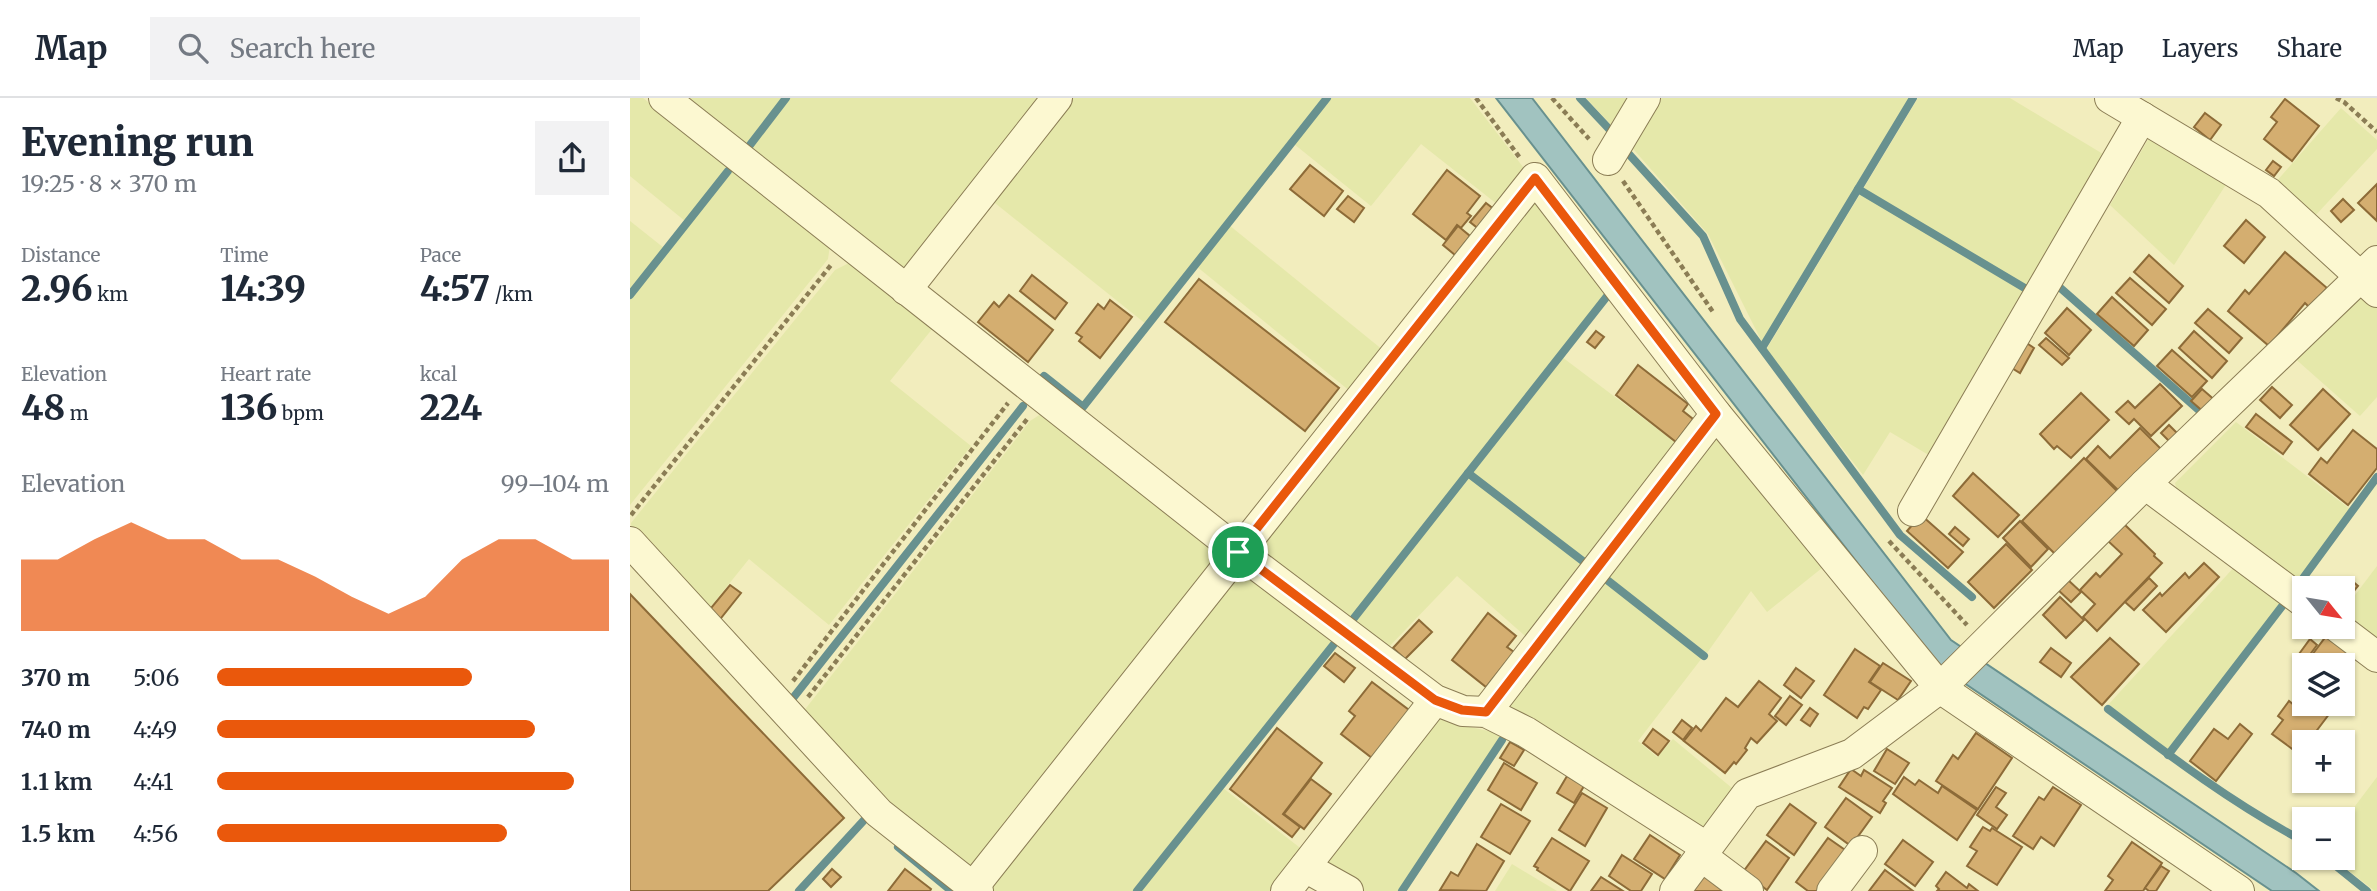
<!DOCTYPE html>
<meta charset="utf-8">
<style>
body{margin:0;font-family:Merriweather,serif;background:#f2f2f3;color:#1f2937;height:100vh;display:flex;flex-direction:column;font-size:26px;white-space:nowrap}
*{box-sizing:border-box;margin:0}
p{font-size:23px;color:#747a83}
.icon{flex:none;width:38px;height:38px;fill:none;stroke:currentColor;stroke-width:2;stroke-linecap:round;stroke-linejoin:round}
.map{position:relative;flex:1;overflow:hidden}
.sheet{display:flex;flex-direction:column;background:#fff;width:630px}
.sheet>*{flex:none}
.needle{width:46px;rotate:120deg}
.buttons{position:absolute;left:1662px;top:478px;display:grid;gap:14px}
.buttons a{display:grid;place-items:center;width:63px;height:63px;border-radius:0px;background:#fff;box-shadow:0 2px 5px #0004;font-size:35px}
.pin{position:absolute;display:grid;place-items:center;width:60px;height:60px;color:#fff;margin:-30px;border:4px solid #fff;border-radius:50%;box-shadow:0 2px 7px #0007}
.round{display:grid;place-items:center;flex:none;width:74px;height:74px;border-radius:0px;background:#f2f2f3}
.head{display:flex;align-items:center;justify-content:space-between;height:119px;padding:0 21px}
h1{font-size:38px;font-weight:800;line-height:52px}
.figures{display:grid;grid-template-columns:repeat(3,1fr);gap:10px;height:119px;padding:7px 21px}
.figures div{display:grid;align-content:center}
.figures b{font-size:35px;font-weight:800}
.figures small{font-size:19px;font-weight:400}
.figures p{font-size:19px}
.chart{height:196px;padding:14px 21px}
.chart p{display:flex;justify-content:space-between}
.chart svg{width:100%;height:126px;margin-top:7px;fill:#ea580c;opacity:.7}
ul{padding:0 21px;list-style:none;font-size:23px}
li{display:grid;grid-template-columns:112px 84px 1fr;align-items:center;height:52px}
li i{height:18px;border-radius:9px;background:#ea580c}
header{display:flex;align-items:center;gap:42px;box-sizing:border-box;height:98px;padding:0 35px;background:#fff;border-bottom:2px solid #e0e1e3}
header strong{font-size:33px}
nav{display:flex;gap:38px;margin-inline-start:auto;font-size:24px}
.search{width:490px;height:63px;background:#f2f2f3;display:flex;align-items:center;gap:18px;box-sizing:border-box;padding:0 24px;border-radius:0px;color:#747a83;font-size:26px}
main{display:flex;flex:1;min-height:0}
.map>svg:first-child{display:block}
.farmland{fill:#e5e8aa}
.water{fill:#a1c3c0;stroke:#68918f;stroke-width:2}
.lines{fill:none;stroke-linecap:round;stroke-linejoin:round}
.stream{stroke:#68918f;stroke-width:8}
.building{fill:#d4ae70;stroke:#8d6b38;stroke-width:2}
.minor-casing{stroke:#8b7d55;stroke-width:32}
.path{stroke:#8b7d55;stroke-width:4.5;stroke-dasharray:5 3.5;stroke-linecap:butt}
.minor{stroke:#fcf8d1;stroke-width:30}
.route-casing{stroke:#fff;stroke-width:14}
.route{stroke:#ea580c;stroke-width:9}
</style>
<header>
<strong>Map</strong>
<div class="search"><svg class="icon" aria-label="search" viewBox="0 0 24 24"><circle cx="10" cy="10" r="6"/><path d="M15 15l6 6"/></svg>Search here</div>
<nav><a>Map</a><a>Layers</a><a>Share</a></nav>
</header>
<main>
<section class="sheet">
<div class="head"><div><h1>Evening run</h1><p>19:25 · 8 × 370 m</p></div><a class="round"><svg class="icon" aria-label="share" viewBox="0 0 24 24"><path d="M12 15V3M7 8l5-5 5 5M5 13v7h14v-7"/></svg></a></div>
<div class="figures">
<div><p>Distance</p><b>2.96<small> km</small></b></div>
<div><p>Time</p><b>14:39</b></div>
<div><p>Pace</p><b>4:57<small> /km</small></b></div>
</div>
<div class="figures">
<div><p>Elevation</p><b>48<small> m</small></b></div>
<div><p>Heart rate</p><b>136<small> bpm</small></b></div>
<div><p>kcal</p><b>224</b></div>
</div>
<div class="chart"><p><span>Elevation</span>99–104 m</p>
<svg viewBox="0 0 160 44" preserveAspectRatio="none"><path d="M0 44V19L10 19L20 12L30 6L40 12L50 12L60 19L70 19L80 25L90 32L100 38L110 32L120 19L130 12L140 12L150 19L160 19V44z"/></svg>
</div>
<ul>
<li><b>370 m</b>5:06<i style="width:65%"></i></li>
<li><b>740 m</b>4:49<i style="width:81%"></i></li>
<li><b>1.1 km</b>4:41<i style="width:91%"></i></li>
<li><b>1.5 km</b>4:56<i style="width:74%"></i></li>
</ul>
</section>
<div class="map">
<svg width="1747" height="793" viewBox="0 0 1747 793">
<rect width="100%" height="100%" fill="#f2edbd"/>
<g class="farmland">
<path d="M0 0H13L99 68 55 123 0 78Z"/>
<path d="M51 0H153L114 50Z"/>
<path d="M159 0H417L287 164 269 170 118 53Z"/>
<path d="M433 0H694L516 226 355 97Z"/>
<path d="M701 0H840L893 69V84L872 110 791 46 741 108 664 46Z"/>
<path d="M956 0H1005L986 32Z"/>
<path d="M1023 0H1279L1132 244 1078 136 997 44Z"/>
<path d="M1288 0H1380L1478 59 1302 359 1260 334 1233 377 1136 252Z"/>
<path d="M1711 10 1747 42V51L1684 119 1645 85Z"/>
<path d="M1519 40 1597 85 1544 167 1480 107Z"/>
<path d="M103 70 200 147 198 161 0 407V201Z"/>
<path d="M913 102 980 191 717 524 631 457 630 440 894 104Z"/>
<path d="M0 123 34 150 0 192Z"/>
<path d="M599 127 759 257 726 298 566 168Z"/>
<path d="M223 163 303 230 260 283 341 348 199 527 119 461 74 517 2 442 1 425 205 172Z"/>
<path d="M1739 200 1747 207V299L1730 318 1661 257 1719 201Z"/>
<path d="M932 259 1050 348 961 467 842 374Z"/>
<path d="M414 314 588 451 589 471 348 773 333 775 253 712 173 614 400 323Z"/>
<path d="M1606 324 1720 411 1663 488 1549 401 1545 385Z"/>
<path d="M1075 339 1097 340 1192 470 1137 514 1121 493 1077 555 972 475Z"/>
<path d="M839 378 958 470 903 545 827 478 755 553 721 528Z"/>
<path d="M1607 466 1654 502 1538 653 1478 607Z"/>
<path d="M1747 468V552L1713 526V513Z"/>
<path d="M618 476 704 543 504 793H359L601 477Z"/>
<path d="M969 479 1072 560 1008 643 1027 659 1043 641 1108 695 1080 727 1072 729 884 617 877 601Z"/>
<path d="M812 618 831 627 872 636 768 793H731L697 772 695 758 795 628Z"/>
<path d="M1747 679V793H1745L1702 760H1713V724Z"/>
<path d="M593 690 678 756 648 793H510Z"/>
<path d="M882 766 927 793H865Z"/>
</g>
<path class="water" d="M866 0H902L1321 542 1666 775 1689 793H1642L1306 566Z"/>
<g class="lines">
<g class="stream">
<path d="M950 0 980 32"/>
<path d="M120 47 156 0"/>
<path d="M997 54 1073 138 1110 221 1270 437 1342 499"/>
<path d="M1228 91 1398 192"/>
<path d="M1427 187 1571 314"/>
<path d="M0 197 98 73"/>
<path d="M1132 250 1283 0"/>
<path d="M412 280 414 278 453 309 697 0"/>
<path d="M838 375 958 467"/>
<path d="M972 478 1074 558"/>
<path d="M1668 487 1747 379"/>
<path d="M724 520 978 197"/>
<path d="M163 600 393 308"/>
<path d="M1478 611C1541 659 1605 707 1675 744"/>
<path d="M1538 657 1653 507"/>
<path d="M268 749 319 791"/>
<path d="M1696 760 1737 793"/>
<path d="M169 793 236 720"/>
<path d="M507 793 704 546"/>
<path d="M772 793 872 642"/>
</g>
</g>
<g class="building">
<path d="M1655 1 1689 28 1662 63 1634 41 1647 24 1641 19Z"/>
<path d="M1575 15 1591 27 1580 42 1564 29Z"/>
<path d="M1643 63 1651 69 1644 78 1636 72Z"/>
<path d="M680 67 713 93 694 118 660 91Z"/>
<path d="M817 72 850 98 837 115 841 118 831 130 827 127 816 142 783 116Z"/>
<path d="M1747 86V123L1728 105Z"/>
<path d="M718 98 734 110 724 124 707 111Z"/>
<path d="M1713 101 1724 112 1711 124 1701 113Z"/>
<path d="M856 105 865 112 850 132 840 124Z"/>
<path d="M1616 122 1635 139 1614 165 1594 148Z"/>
<path d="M828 128 840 138 825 157 813 147Z"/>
<path d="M1655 154 1697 190 1680 210 1675 205 1639 248 1598 213 1615 192 1619 196Z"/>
<path d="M1519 157 1553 188 1539 205 1504 174Z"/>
<path d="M402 177 437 205 425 221 390 193Z"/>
<path d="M1500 180 1536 211 1522 227 1486 195Z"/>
<path d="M569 181 709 290 675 333 535 224Z"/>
<path d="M379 197 423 232 398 264 348 224 364 204 369 209Z"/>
<path d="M1482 199 1518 232 1504 248 1467 216Z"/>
<path d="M480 202 502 219 470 260 449 243 452 239 446 235 468 206 474 211Z"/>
<path d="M1437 210 1461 232 1439 257 1415 235Z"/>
<path d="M1578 211 1612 240 1599 255 1565 225Z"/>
<path d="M966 233 974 239 965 250 957 244Z"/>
<path d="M1564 233 1597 263 1582 280 1549 250Z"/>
<path d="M1416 240 1439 260 1432 267 1409 247Z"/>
<path d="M1395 244 1404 250 1390 275 1380 269Z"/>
<path d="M1542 252 1577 283 1562 299 1527 268Z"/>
<path d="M1008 267 1058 306 1053 313 1063 321 1046 344 986 297Z"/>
<path d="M1530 286 1552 308 1521 338 1504 321 1499 326 1486 314 1498 303 1505 310Z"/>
<path d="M1642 289 1662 307 1650 320 1630 302Z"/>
<path d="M1572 291 1587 304 1576 316 1561 303Z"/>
<path d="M1693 291 1720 316 1688 352 1660 327Z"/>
<path d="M1451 295 1479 322 1441 360 1427 348 1424 351 1410 336Z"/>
<path d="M1626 316 1662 344 1653 356 1616 329Z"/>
<path d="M1539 327 1550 338 1542 346 1531 335Z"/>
<path d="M1510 330 1533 353 1491 395 1456 361 1468 348 1480 360Z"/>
<path d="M1723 332 1747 351V370L1718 407 1679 376 1691 360 1697 365Z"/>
<path d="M1454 360 1489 395 1427 458 1392 423Z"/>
<path d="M1343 375 1389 417 1368 439 1323 398Z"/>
<path d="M1291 417 1333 454 1318 470 1277 433Z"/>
<path d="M1390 423 1418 451 1401 469 1373 440Z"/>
<path d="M1493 425 1525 456 1524 458 1532 465 1467 533 1453 519 1465 506 1450 492 1466 475 1470 479 1492 456 1477 442Z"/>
<path d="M1325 429 1339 441 1333 448 1319 436Z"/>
<path d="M1376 446 1402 472 1364 510 1338 484Z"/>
<path d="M1574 465 1589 479 1536 534 1513 512 1530 495 1532 498 1555 475 1559 480Z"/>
<path d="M1519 480 1527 488 1504 512 1495 504Z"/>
<path d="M1437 481 1451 494 1441 504 1427 491Z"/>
<path d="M1721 482 1728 488 1715 504 1713 492Z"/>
<path d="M100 487 111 495 87 525 76 516Z"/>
<path d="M0 496 214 720 138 793H0Z"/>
<path d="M1430 499 1454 522 1436 540 1413 517Z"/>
<path d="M858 515 886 538 877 549 884 554 856 589 822 562Z"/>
<path d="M789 522 802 534 775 561 763 550Z"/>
<path d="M1697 537 1718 552 1706 567H1687L1679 561Z"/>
<path d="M1480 540 1509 566 1472 607 1441 579Z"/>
<path d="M1680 541 1687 547 1676 562 1669 556Z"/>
<path d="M1421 550 1441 565 1431 579 1410 564Z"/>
<path d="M1225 551 1250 568 1239 584 1251 592 1238 611 1234 609 1227 620 1194 597Z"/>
<path d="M705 555 725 570 714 584 694 568Z"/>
<path d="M1253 565 1281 583 1268 602 1240 584Z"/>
<path d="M1166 570 1184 583 1171 600 1154 587Z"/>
<path d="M1129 583 1151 600 1139 616 1147 623 1127 645 1121 640 1115 650 1117 652 1106 666 1104 664 1095 675 1054 643 1066 628 1071 633 1096 600 1108 609Z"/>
<path d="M742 584 779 612 742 660 711 636 725 618 719 613Z"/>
<path d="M1675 593V606L1706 607 1678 644H1675V648L1669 656 1642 636 1653 622 1648 618 1659 603 1664 607Z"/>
<path d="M1160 598 1172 607 1156 627 1145 618Z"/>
<path d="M1180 610 1188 616 1180 628 1171 622Z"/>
<path d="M1052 622 1062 630 1053 642 1043 634Z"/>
<path d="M1610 626 1622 636 1586 683 1560 663 1584 631 1598 641Z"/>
<path d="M647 630 692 665 653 716 670 729 662 739 600 691Z"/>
<path d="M1023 631 1039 643 1028 657 1013 645Z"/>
<path d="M1346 635 1382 660 1348 711 1306 683 1323 657 1328 661Z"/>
<path d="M880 644 894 652 884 668 870 660Z"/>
<path d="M1257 651 1279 665 1265 686 1244 673Z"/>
<path d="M874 665 907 685 891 712 858 692Z"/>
<path d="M1221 671 1231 678 1234 672 1262 690 1253 703 1256 705 1250 715 1209 689Z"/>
<path d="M937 678 954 688 944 705 927 695Z"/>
<path d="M1274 679 1285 687 1289 682 1308 695 1312 688 1347 712 1327 742 1263 696Z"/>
<path d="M681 681 701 696 674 731 654 716Z"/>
<path d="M1366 689 1376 695 1366 709 1377 717 1367 731 1347 717Z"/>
<path d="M1423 689 1451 707 1424 748 1411 739 1403 751 1383 738 1409 699 1414 702Z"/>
<path d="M952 695 977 710 955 748 929 732Z"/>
<path d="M1216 700 1242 719 1221 748 1195 729Z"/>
<path d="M871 706 900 723 880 756 851 739Z"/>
<path d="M1160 706 1186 725 1164 757 1137 737Z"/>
<path d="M1353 729 1360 733 1362 730 1392 749 1367 787 1337 768 1347 753 1340 749Z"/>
<path d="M1020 737 1050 757 1035 781 1004 761Z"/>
<path d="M922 740 959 763 940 793 907 772 908 770 904 768Z"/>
<path d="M1198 740 1218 754 1190 793H1178L1166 784Z"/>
<path d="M1273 742 1303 764 1285 788 1255 766Z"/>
<path d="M1136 743 1159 760 1137 792 1113 774Z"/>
<path d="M1502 744 1532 765 1513 793H1475L1483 782 1478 778Z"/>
<path d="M847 746 874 763 856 793 810 792 821 774 828 778Z"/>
<path d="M992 757 1022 776 1011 793H1001L979 778Z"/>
<path d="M1531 768 1539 773 1526 793H1519L1515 790Z"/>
<path d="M202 771 211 779 201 789 193 781Z"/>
<path d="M275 771 301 791 300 793H258Z"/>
<path d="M1255 772 1283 793H1239Z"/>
<path d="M1316 774 1337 790 1339 786 1348 793H1307L1309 791 1306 788Z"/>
<path d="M1075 775 1099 793H1062Z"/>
<path d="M971 779 993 793H961Z"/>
</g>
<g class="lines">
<g class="minor-casing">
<g id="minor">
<path d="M34 0 609 454 805 602 833 613 856 614 896 634 1076 749"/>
<path d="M1480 0 1639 95 1747 194"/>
<path d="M978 62 1015 0"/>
<path d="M276 192 427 0"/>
<path d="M1515 386 1675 505"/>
<path d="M1283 413 1512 19"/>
<path d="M0 444 249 715 348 793"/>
<path d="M1706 528 1747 559"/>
<path d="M856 614 1086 316"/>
<path d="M1070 757 1118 793"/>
<path d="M675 769 718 793"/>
<path d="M340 793 905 80 1086 316 1310 590 1609 793"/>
<path d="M656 793 805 602"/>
<path d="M1045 793 1117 696 1222 656 1310 590 1515 386 1747 163"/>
<path d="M1202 793 1232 753"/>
</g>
</g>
<g class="path">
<path d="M846 0 890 60"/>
<path d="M922 0 959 41"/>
<path d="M1706 0 1714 4 1747 34"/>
<path d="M993 83 1083 214"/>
<path d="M1 417 201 167"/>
<path d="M1259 443 1337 527"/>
<path d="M163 583 378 305"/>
<path d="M178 599 398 320"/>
</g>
<use href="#minor" class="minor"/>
</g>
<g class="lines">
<g class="route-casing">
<path id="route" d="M905 80 1086 316 856 614 832 612 805 602 608 454Z"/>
</g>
<use href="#route" class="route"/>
</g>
</svg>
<div class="buttons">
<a><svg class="needle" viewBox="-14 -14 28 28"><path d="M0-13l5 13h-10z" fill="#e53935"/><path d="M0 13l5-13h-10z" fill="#747a83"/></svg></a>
<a><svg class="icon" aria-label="layers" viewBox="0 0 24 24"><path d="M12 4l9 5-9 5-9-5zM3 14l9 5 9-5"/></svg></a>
<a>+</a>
<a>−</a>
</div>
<div class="pin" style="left:608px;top:454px;background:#1e9e55"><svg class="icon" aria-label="arrive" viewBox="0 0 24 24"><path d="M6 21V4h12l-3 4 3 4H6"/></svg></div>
</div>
</main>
